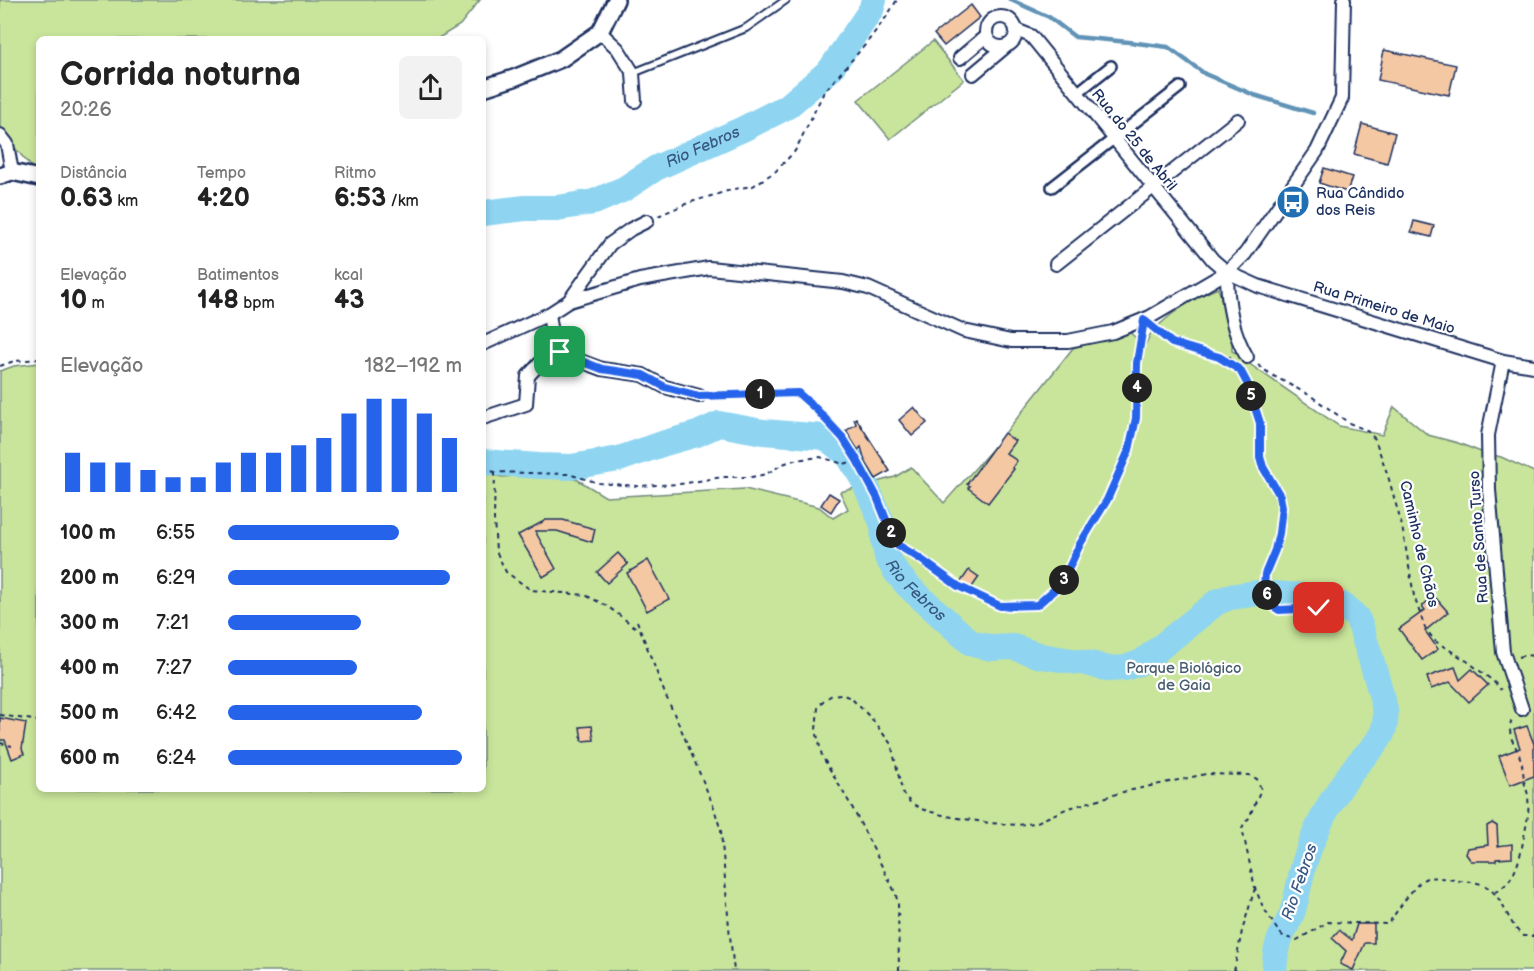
<!DOCTYPE html>
<html lang="pt">
<meta charset="utf-8">
<style>
body{margin:0;font-family:"Balsamiq Sans",sans-serif;background:#f2f2f2;color:#222;height:100vh;display:flex;flex-direction:column;font-size:22px;white-space:nowrap}
*{box-sizing:border-box;margin:0}
p{font-size:20px;color:#767676}
.icon{flex:none;width:33px;height:33px;fill:none;stroke:currentColor;stroke-width:2;stroke-linecap:round;stroke-linejoin:round}
.map{position:relative;flex:1;overflow:hidden}
.details{position:absolute;left:36px;top:36px;width:450px;height:756px;display:flex;flex-direction:column;background:#fff;border-radius:9px;box-shadow:0 3px 9px #0003}
.details>*{flex:none}
.pin{position:absolute;display:grid;place-items:center;width:51px;height:51px;color:#fff;margin:-26px;border-radius:12px;box-shadow:0 3px 9px #0006}
.km{position:absolute;width:30px;height:30px;margin:-15px;border-radius:50%;background:#222;color:#fff;font-size:16px;line-height:30px;text-align:center}
.round{display:grid;place-items:center;flex:none;width:63px;height:63px;border-radius:9px;background:#f2f2f2}
.summary{display:flex;align-items:center;justify-content:space-between;height:102px;padding:0 24px}
h1{font-size:33px;font-weight:600;line-height:45px}
.metrics{display:grid;grid-template-columns:repeat(3,1fr);gap:9px;height:102px;padding:6px 24px}
.metrics div{display:grid;align-content:center}
.metrics b{font-size:26px;font-weight:600}
.metrics small{font-size:16px;font-weight:400}
.metrics p{font-size:16px}
.chart{height:168px;padding:12px 24px}
.chart p{display:flex;justify-content:space-between}
.chart svg{width:100%;height:108px;margin-top:6px;stroke:#2563eb;stroke-width:6}
ul{padding:0 24px;list-style:none;font-size:20px}
li{display:grid;grid-template-columns:96px 72px 1fr;align-items:center;height:45px}
li i{height:15px;border-radius:8px;background:#2563eb}
.map>svg:first-child{display:block}
.green{fill:#c9e59b;stroke:#728a7c;stroke-width:1.5}
.lines{fill:none;stroke-linecap:round;stroke-linejoin:round}
.stream{stroke:#6193b6;stroke-width:4.5}
.river{stroke:#8fd5f1;stroke-width:26}
.building{fill:#f5c8a4;stroke:#1b2f5e;stroke-width:1.5}
.service-casing{stroke:#1b2f5e;stroke-width:10}
.pedestrian-casing{stroke:#1b2f5e;stroke-width:14}
.minor-casing{stroke:#1b2f5e;stroke-width:16}
.tertiary-casing{stroke:#1b2f5e;stroke-width:20}
.path{stroke:#1b2f5e;stroke-width:2;stroke-dasharray:4.5 4.5;stroke-linecap:butt}
.service{stroke:#fff;stroke-width:6}
.pedestrian{stroke:#fff;stroke-width:9}
.minor{stroke:#fff;stroke-width:12}
.tertiary{stroke:#fff;stroke-width:15}
.route-casing{stroke:#fff;stroke-width:12}
.route{stroke:#2563eb;stroke-width:8}
.labels{text-anchor:middle;dominant-baseline:central;stroke-width:4.5;stroke-linejoin:round;paint-order:stroke}
.street-label{font-size:15px;fill:#1b2f5e;stroke:#fff}
.poi-label{font-size:15px;fill:#1b2f5e;stroke:#fff;text-anchor:start}
.park-label{font-size:15px;fill:#465c6d;stroke:#fff}
.water-label{font-size:16px;font-style:italic;fill:#385883;stroke:#fff}
</style>
<div class="map">
<svg width="1534" height="971" viewBox="0 0 1534 971">
<rect width="100%" height="100%" fill="#fff"/>
<filter id="ink" filterUnits="userSpaceOnUse"><feTurbulence type="fractalNoise" baseFrequency=".0167" numOctaves="2"/><feDisplacementMap in="SourceGraphic" scale="12" xChannelSelector="R" yChannelSelector="G"/><feConvolveMatrix kernelMatrix="1 2 1 2 8 2 1 2 1" color-interpolation-filters="sRGB"/></filter>
<g filter="url(#ink)">
<g class="green">
<path d="M0 0H480L460 25 437 39H39V173L36 172 0 131Z"/>
<path d="M933 41 964 80 890 139 858 100Z"/>
<path d="M1218 288 1232 331V351L1240 355 1241 358 1339 426 1382 435 1394 407 1428 435 1458 443 1481 452 1501 457 1534 472V971H0V371L14 366 39 363V789H483V472L502 477 542 474 562 476 578 480 606 497 745 489 819 507 833 518 848 509 840 492 895 477 911 467 944 503 994 447 1073 348 1129 332 1145 345 1152 331 1172 314 1197 297Z"/>
</g>
<g class="lines">
<path class="stream" d="M1011 0 1049 17 1075 37 1129 42 1168 47 1205 74 1254 95 1313 113"/>
<g class="river">
<path id="s1" d="M483 213 525 208H557L594 202 624 189 656 168 743 129 788 106 830 70 871 10 874 0"/>
<path id="s2" d="M483 462 539 466 571 467 619 459 665 443 697 434 719 424 763 432 825 437 848 455 864 481 883 525 884 542 887 557 896 572 908 586 971 643 992 648 1013 647 1041 656 1091 664 1107 669 1125 668 1142 662 1217 602 1230 597 1259 593"/>
<path d="M1274 594C1298 596 1326 594 1347 608 1351 611 1354 615 1357 618 1361 625 1363 633 1365 641 1373 663 1379 686 1385 709 1389 741 1368 748 1352 771 1332 797 1315 829 1305 861 1300 877 1298 894 1293 910 1289 923 1280 935 1277 948 1275 955 1275 963 1274 971"/>
</g>
</g>
<g class="building">
<path d="M971 5 980 17 944 46 934 34Z"/>
<path d="M1384 50 1456 65 1449 95 1378 80Z"/>
<path d="M1362 124 1395 133 1387 163 1354 154Z"/>
<path d="M1324 168 1352 177 1347 192 1319 183Z"/>
<path d="M1414 221 1434 226 1431 237 1411 232Z"/>
<path d="M914 407 927 423 912 436 899 420Z"/>
<path d="M856 418 890 471 876 479 865 461 861 447 858 450 846 431 856 424 854 419Z"/>
<path d="M1004 433 1015 441 1006 453 1017 461 1012 468 1014 469 988 503 968 488 970 486 967 484Z"/>
<path d="M829 493 839 499 831 512 821 505Z"/>
<path d="M546 520H563L595 529 592 542 557 531H535L556 569 543 577 518 535Z"/>
<path d="M618 553 628 564 607 583 597 572Z"/>
<path d="M648 560 669 599 647 611 627 573Z"/>
<path d="M969 570 979 577 970 590 960 583Z"/>
<path d="M1434 596 1448 612 1425 631 1438 649 1422 660 1399 629 1425 610 1422 606Z"/>
<path d="M1455 667 1460 680 1472 669 1488 685 1469 702 1450 682 1431 689 1427 677Z"/>
<path d="M0 718 26 723 22 749 24 754 12 759 5 740H0Z"/>
<path d="M592 726 594 740 582 741 580 727Z"/>
<path d="M1527 726 1534 744V776L1510 785 1499 756 1520 748 1514 730Z"/>
<path d="M1492 823 1497 826 1498 846 1512 844V858L1496 859V861H1471L1466 854 1468 848 1488 845 1487 826Z"/>
<path d="M1357 924H1374V943H1365L1353 970 1340 964 1346 951 1332 938 1339 930 1352 940Z"/>
</g>
<g class="lines">
<g class="service-casing">
<path id="service" d="M633 73 746 28 786 0"/>
</g>
<g class="pedestrian-casing">
<g id="pedestrian">
<path d="M1077 93 1111 66"/>
<path d="M1052 187 1180 87"/>
</g>
</g>
<g class="minor-casing">
<g id="minor">
<circle cx="1001" cy="32" r="15"/>
<path d="M1016 30 1031 36 1213 260 1227 272 1258 286 1503 361 1534 366"/>
<path d="M600 32 618 49 633 73 635 101"/>
<path d="M960 58 985 37"/>
<path d="M973 74 1004 48"/>
<path d="M0 135 7 144 12 172"/>
<path d="M1056 264 1238 120"/>
<path d="M1227 272C1227 300 1232 332 1247 357"/>
<path d="M569 301 640 280 709 268 843 282 868 288 964 331 1011 341H1068L1113 332 1150 317 1227 272 1245 254 1317 151 1342 98 1344 0"/>
<path d="M549 314 551 327 555 341 560 352 575 359 602 369 643 375 665 387 699 396"/>
<path d="M483 344 549 314 569 301 610 244 631 229 647 221"/>
<path d="M1503 361 1488 435 1489 490 1503 652 1522 709"/>
<path d="M483 418 526 404 528 376 543 360 558 348"/>
</g>
</g>
<g class="tertiary-casing">
<g id="tertiary">
<path d="M483 88 514 78 561 59 600 32 616 0"/>
<path d="M0 176 12 172 39 178"/>
</g>
</g>
<g class="path">
<path d="M658 216 688 203 734 189 753 186 776 171 795 151 824 92 865 45 887 16 897 0"/>
<path d="M1156 329C1160 334 1165 339 1171 342 1193 355 1230 351 1244 376 1249 390 1258 410 1260 424 1262 438 1258 452 1263 465 1268 480 1281 491 1282 507 1283 523 1278 542 1272 557 1270 562 1266 568 1265 574 1261 587 1267 603 1279 610L1335 609"/>
<path d="M1219 357H1231"/>
<path d="M1258 365 1270 374 1311 396 1349 423 1366 430 1375 439 1388 476 1402 526 1414 596 1425 628 1435 641 1467 661 1493 681 1501 690"/>
<path d="M0 366 14 361 39 359"/>
<path d="M710 396 798 393 816 409 843 438 857 460 877 497 896 544 919 558 958 586 1000 606 1037 605 1062 583 1080 544 1107 500 1129 450 1136 418 1137 363 1142 334"/>
<path d="M483 469 495 472 568 474 599 483 637 486 680 484 723 477H752L766 474 783 464 794 460 820 457 844 464 857 460"/>
<path d="M495 472 494 519 496 551 506 572 531 590 585 595 607 606 639 630"/>
<path d="M637 621 665 694 681 729 713 805 721 831 729 927 734 971"/>
<path d="M1519 657 1525 655 1534 656"/>
<path d="M0 715 39 721"/>
<path d="M0 743 12 746"/>
<path d="M298 789 315 791"/>
<path d="M1495 892C1513 883 1518 866 1522 847 1525 830 1530 815 1528 797 1528 791 1524 785 1524 779 1523 773 1523 767 1521 761 1516 741 1506 741 1512 718"/>
<path d="M899 971 898 903 895 892 852 807 822 756 816 730 818 708 823 701 832 695 841 694 851 698 871 718 891 744 903 794 910 802 921 809 946 816 990 823 1017 825 1035 823 1066 809 1123 792 1206 774 1249 775 1257 779 1261 789 1249 818 1245 822 1242 828 1255 888 1263 907 1278 931 1284 937 1297 940 1328 922 1388 924C1396 913 1416 881 1427 878 1436 876 1451 880 1460 881 1471 882 1483 882 1491 890 1505 903 1508 923 1523 936H1534"/>
<path d="M1234 971 1242 931 1255 888"/>
</g>
<use href="#service" class="service"/>
<use href="#pedestrian" class="pedestrian"/>
<use href="#minor" class="minor"/>
<use href="#tertiary" class="tertiary"/>
</g>
</g>
<g class="lines" filter="url(#ink)">
<g class="route-casing">
<path id="route" d="M560 352 576 359 602 369 643 375 665 387 699 396 798 393 816 409 843 438 857 460 877 497 896 544 919 558 958 586 1000 606 1037 605 1062 583 1080 544 1107 500 1129 450 1136 418 1137 363 1144 320 1172 343 1219 357 1240 370 1247 383 1260 423V457L1263 467 1280 496 1282 507 1279 533 1275 550 1265 574 1264 588 1273 606 1279 610 1319 608"/>
</g>
<use href="#route" class="route"/>
</g>
<defs>
<g id="bus-disc" transform="scale(1.725)"><circle r="9.5" fill="#1f6fb2" stroke="#fff"/><path d="M-5-6H5V4H4V6H2V4H-2V6H-4V4H-5ZM-3.5-4V0h7V-4ZM-3.5 1.2v1.5H-2V1.2ZM2 1.2v1.5H3.5V1.2Z" fill="#fff"/></g>
</defs>
<g fill-rule="evenodd">
<use href="#bus-disc" x="1293" y="202"/>
</g>
<g class="labels">
<g class="street-label">
<text transform="translate(1134 140) rotate(51)">Rua do 25 de Abril</text>
<text transform="translate(1384 308) rotate(17)">Rua Primeiro de Maio</text>
<text transform="translate(1479 537) rotate(-94)">Rua de Santo Turso</text>
<text transform="translate(1419 544) rotate(77)">Caminho de Chãos</text>
</g>
<g class="poi-label">
<text x="1316" y="193">Rua Cândido<tspan x="1316" dy="17">dos Reis</tspan></text>
</g>
<g class="park-label">
<text x="1184" y="668">Parque Biológico<tspan x="1184" dy="17">de Gaia</tspan></text>
</g>
<g class="water-label">
<text stroke="none"><textPath href="#s1" startOffset="234">Rio Febros</textPath></text>
<text stroke="none"><textPath href="#s2" startOffset="534">Rio Febros</textPath></text>
<text transform="translate(1300 882) rotate(-71)">Rio Febros</text>
</g>
</g>
</svg>
<div class="pin" style="left:560px;top:352px;background:#1e9e55"><svg class="icon" aria-label="arrive" viewBox="0 0 24 24"><path d="M6 21V4h12l-3 4 3 4H6"/></svg></div>
<div class="pin" style="left:1319px;top:608px;background:#d93025"><svg class="icon" aria-label="check" viewBox="0 0 24 24"><path d="M5 12l5 5 9-10"/></svg></div>
<b class="km" style="left:760px;top:394px">1</b>
<b class="km" style="left:891px;top:533px">2</b>
<b class="km" style="left:1064px;top:580px">3</b>
<b class="km" style="left:1137px;top:388px">4</b>
<b class="km" style="left:1251px;top:396px">5</b>
<b class="km" style="left:1267px;top:595px">6</b>
<section class="details">
<div class="summary"><div><h1>Corrida noturna</h1><p>20:26</p></div><a class="round"><svg class="icon" aria-label="share" viewBox="0 0 24 24"><path d="M12 15V3M7 8l5-5 5 5M5 13v7h14v-7"/></svg></a></div>
<div class="metrics">
<div><p>Distância</p><b>0.63<small> km</small></b></div>
<div><p>Tempo</p><b>4:20</b></div>
<div><p>Ritmo</p><b>6:53<small> /km</small></b></div>
</div>
<div class="metrics">
<div><p>Elevação</p><b>10<small> m</small></b></div>
<div><p>Batimentos</p><b>148<small> bpm</small></b></div>
<div><p>kcal</p><b>43</b></div>
</div>
<div class="chart"><p><span>Elevação</span>182–192 m</p>
<svg viewBox="0 0 160 44" preserveAspectRatio="none"><path d="M5 44V28M15 44V32M25 44V32M35 44V35M45 44V38M55 44V38M65 44V32M75 44V28M85 44V28M95 44V25M105 44V22M115 44V12M125 44V6M135 44V6M145 44V12M155 44V22"/></svg>
</div>
<ul>
<li><b>100 m</b>6:55<i style="width:73%"></i></li>
<li><b>200 m</b>6:29<i style="width:95%"></i></li>
<li><b>300 m</b>7:21<i style="width:57%"></i></li>
<li><b>400 m</b>7:27<i style="width:55%"></i></li>
<li><b>500 m</b>6:42<i style="width:83%"></i></li>
<li><b>600 m</b>6:24<i style="width:100%"></i></li>
</ul>
</section>
</div>
